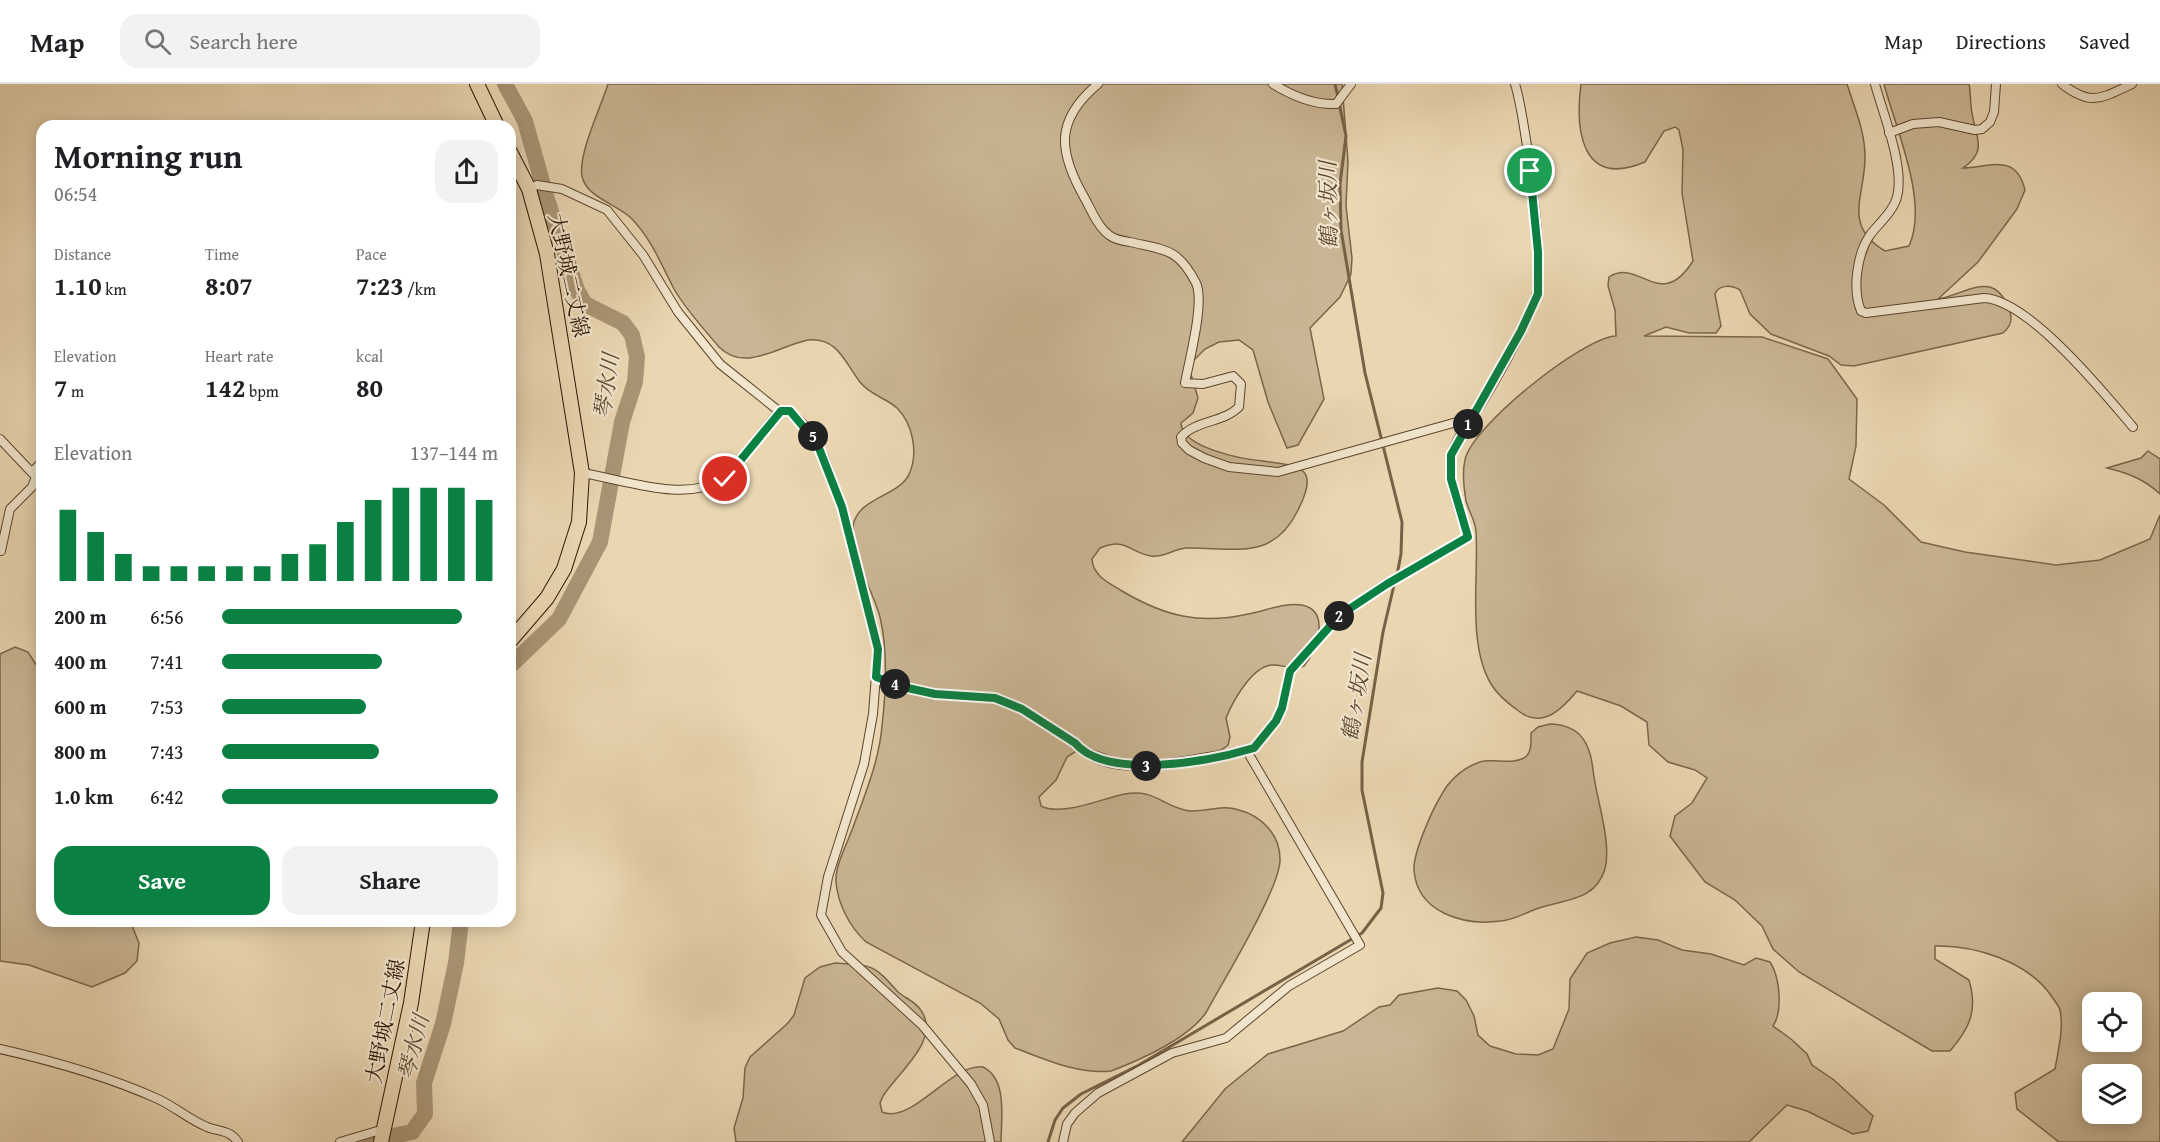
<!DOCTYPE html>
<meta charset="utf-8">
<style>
body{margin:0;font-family:"Gentium Book Plus","Noto Serif JP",serif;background:#f2f2f2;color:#202124;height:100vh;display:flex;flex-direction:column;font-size:22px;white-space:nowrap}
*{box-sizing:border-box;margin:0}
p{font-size:20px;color:#757577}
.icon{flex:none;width:33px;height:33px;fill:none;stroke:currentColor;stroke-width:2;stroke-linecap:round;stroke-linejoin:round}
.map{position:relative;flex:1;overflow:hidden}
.sheet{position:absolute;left:36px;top:36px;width:480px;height:807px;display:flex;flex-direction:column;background:#fff;border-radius:18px;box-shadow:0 3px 15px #0003}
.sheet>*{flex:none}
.controls{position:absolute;left:2082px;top:908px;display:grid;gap:12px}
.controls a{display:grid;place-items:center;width:60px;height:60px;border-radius:12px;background:#fff;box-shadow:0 3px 15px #0003;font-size:30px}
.pin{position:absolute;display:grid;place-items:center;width:51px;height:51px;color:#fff;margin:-26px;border:3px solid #fff;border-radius:50%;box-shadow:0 2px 6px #0007}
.km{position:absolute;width:30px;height:30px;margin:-15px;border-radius:50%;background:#222;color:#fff;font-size:16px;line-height:30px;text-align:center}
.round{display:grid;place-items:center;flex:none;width:63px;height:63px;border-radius:18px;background:#f2f2f2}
.overview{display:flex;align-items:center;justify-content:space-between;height:102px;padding:0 18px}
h1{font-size:33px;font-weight:800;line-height:45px}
.figures{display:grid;grid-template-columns:repeat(3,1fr);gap:9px;height:102px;padding:6px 18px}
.figures div{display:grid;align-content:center}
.figures b{font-size:26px;font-weight:800}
.figures small{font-size:16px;font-weight:400}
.figures p{font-size:16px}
.chart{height:168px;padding:12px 18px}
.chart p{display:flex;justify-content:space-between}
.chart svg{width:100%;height:108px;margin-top:6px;stroke:#0b8043;stroke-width:6}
.primary-button{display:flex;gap:12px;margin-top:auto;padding:12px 18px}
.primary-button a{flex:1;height:69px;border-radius:18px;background:#0b8043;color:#fff;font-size:24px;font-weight:800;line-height:69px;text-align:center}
.primary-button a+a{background:#f2f2f2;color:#202124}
ul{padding:0 18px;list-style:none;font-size:20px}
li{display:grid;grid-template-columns:96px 72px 1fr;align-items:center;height:45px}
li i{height:15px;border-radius:8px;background:#0b8043}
header{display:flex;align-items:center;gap:36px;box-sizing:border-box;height:84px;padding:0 30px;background:#fff;border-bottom:2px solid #e0e0e0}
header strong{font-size:28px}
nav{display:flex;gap:33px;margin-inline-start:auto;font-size:21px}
.search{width:420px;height:54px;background:#f2f2f2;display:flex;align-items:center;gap:15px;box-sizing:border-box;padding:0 21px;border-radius:18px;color:#757577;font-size:22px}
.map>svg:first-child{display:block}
.green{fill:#cab694;stroke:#7b654a;stroke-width:1.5;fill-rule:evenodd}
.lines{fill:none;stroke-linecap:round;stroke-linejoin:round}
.stream{stroke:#776146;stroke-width:3}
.river{stroke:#a99575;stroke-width:16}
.minor-casing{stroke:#5c452c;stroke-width:10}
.primary-casing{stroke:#2c1400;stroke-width:16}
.minor{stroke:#f1e5cd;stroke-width:8}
.primary{stroke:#ead7b2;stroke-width:14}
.route-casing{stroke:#fff;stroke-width:12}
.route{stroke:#0b8043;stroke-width:8}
.labels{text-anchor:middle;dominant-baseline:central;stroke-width:4.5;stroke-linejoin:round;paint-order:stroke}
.street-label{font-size:21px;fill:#2c1400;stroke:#f1e5cd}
.water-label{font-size:22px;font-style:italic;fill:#5e482f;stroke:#f1e5cd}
</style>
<header>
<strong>Map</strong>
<div class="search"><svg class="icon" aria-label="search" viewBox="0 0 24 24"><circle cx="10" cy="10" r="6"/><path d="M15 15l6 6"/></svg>Search here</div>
<nav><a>Map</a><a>Directions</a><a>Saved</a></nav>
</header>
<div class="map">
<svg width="2160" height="1058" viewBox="0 0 2160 1058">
<rect width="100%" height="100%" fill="#ead7b2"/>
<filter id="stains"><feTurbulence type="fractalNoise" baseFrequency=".00333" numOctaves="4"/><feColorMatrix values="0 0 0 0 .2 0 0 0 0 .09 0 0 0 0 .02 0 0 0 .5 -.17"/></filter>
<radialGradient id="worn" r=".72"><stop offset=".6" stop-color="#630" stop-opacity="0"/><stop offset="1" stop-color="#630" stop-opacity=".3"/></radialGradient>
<g class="green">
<path d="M608 0H1342L1348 77 1346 122 1352 174 1351 190 1340 213 1310 244 1324 315 1298 361 1287 364 1268 318 1253 266 1239 256 1219 258 1205 265 1191 279 1190 287 1198 314 1193 329 1181 339C1182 364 1242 375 1263 377 1302 382 1320 383 1297 428 1272 478 1232 463 1186 464 1173 465 1164 474 1151 472 1128 468 1127 453 1100 464L1092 475C1093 492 1109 499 1122 507 1164 532 1200 541 1248 530 1265 527 1285 518 1302 521 1331 527 1317 567 1304 582 1291 587 1283 580 1271 581 1251 584 1233 617 1226 634L1230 653 1228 661C1213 676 1148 680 1127 677 1111 675 1097 664 1081 664L1067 673 1056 696 1039 713 1041 722C1062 733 1103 714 1125 710 1155 704 1164 724 1190 727 1208 728 1221 720 1239 726 1262 732 1280 751 1280 775 1281 803 1223 897 1207 927 1190 954 1140 976 1111 987 1079 991 1044 975 1015 964L1008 956 999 935 980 919 866 858C850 843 838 821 836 798 835 782 846 762 852 746 864 713 879 678 882 642 886 608 888 567 880 533 873 506 849 471 853 442 858 412 901 413 910 388 918 368 913 340 897 324 886 314 870 311 860 298 845 279 838 253 808 256 778 262 745 289 719 263 704 245 686 226 674 205 661 180 652 156 632 135 618 120 586 114 582 92 578 70 601 23 608 0Z"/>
<path d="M1581 0H1847C1854 23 1865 47 1865 72 1866 110 1841 141 1885 167L1909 162C1929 118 1896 46 1884 0H1969C1971 10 1970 19 1972 29 1976 54 1988 67 1963 84 1991 83 2016 69 2025 106L2017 125 1978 178 1938 215C1967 210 1995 183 2010 228 2013 237 2010 243 2003 249L1854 282 1841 281 1829 272 1771 250 1750 230 1740 206C1732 201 1719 200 1715 210L1721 242 1716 249H1689L1666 243 1644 252 1762 253 1828 275 1857 315 1856 362 1849 395 1884 421 1921 458 1965 468 2056 481 2100 476 2150 455 2160 431V1058H2059L2017 1025 2015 1009 2055 985C2058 967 2064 944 2060 926 2058 920 2053 915 2050 910 2026 877 1974 861 1935 862V875L1969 896C1978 926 1970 944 1950 967H1932L1799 888 1773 865 1762 842 1735 816 1705 798 1670 752 1675 732 1692 719 1707 694 1695 686 1668 678 1649 661 1647 638 1621 622 1577 607C1563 624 1543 645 1520 628 1510 621 1498 612 1491 600 1467 560 1479 492 1476 447 1475 436 1469 428 1466 417 1464 405 1462 388 1465 376 1471 343 1583 253 1616 252L1615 226 1608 202 1609 193C1639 173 1660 229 1693 177L1682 109 1683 66 1679 46 1675 43 1664 47 1645 78C1581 105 1575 46 1581 0ZM2092 918H2132V957H2092ZM2092 990H2132V1029H2092Z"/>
<path d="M2148 367 2160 375V410C2144 395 2128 389 2107 384L2141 374Z"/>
<path d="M15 563 28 568 42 590V837H130L139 859 137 877 125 889 92 903 29 881 0 877V570Z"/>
<path d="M1550 640C1580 641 1590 658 1593 686 1596 714 1612 758 1605 785 1595 817 1566 815 1539 824 1527 828 1514 836 1501 837 1464 842 1417 829 1414 786 1413 769 1432 726 1442 710 1448 698 1462 685 1475 680 1490 672 1509 682 1524 674 1532 669 1531 658 1531 649L1538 643Z"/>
<path d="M1636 853 1658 856 1682 866 1711 870 1744 881 1756 874 1770 878C1780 893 1783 927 1773 942L1791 955 1807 970 1812 981 1834 996 1873 1032 1868 1047 1853 1050 1807 1027 1787 1021 1749 1058H1182L1225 1005 1268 970 1343 947 1379 923 1390 921 1399 911 1438 904 1457 907 1466 916 1474 932 1478 951 1490 962 1516 970 1538 971 1553 965 1569 925 1570 895 1587 869 1610 859Z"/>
<path d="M835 879C873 881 873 880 898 908 905 914 914 917 920 925 943 955 897 989 883 1012L880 1019 882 1028C912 1041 951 979 983 983 1008 995 1001 1035 1001 1058H736L734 1044 743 1014 745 984 750 973 788 939 794 931 805 894 820 883Z"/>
</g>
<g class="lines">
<g class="stream">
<path d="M1335 0 1338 13"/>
<path d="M1339 19 1346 52 1340 100 1341 146 1365 289 1402 438 1401 470 1397 491"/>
<path d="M1048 1058 1055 1036 1063 1024 1081 1010 1139 981 1362 849 1381 824 1383 809 1362 706V678L1383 548 1395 497"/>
</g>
<g class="river">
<path d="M505 0 525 37 546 112 577 206 585 220 623 239 632 251 637 273 635 298 622 338 600 458 559 535 510 582"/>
<path d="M364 1058 412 1048 425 1030 424 999 443 940 456 879 461 837"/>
</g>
<g class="minor-casing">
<g id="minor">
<path d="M1098 0C1055 36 1058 67 1084 113 1091 125 1097 142 1109 151 1114 155 1123 157 1130 158 1165 166 1178 164 1196 199 1205 218 1189 277 1185 299L1203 300 1233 292 1241 300 1239 323C1223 339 1196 336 1181 353L1182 359 1189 366 1204 374 1229 383 1278 388 1471 334"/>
<path d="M1273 0C1291 11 1315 21 1336 20L1351 0"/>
<path d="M1875 0C1883 30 1905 83 1897 113 1893 128 1879 139 1870 151 1857 170 1852 205 1861 227L1866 229 1984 214C2029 216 2104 309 2133 343"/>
<path d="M2062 0C2092 23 2101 14 2132 0"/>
<path d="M1889 49 1913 40 1939 38 1975 46 1982 45 1990 38 1994 28 1996 0"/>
<path d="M529 105 537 101 562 105 607 126 643 171 678 228 720 280 780 328"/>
<path d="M0 355 36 393 32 403 10 425 1 467"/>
<path d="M32 388 42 378"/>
<path d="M582 389C627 396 683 419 725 395L777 330 785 326 790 327 812 349 824 374 842 423 878 565 873 630 864 680 828 793 821 831 842 868 922 941 971 1000 983 1021 990 1058"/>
<path d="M876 593 903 603 935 610 995 614 1022 625 1075 659C1105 694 1164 680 1203 674 1220 671 1238 669 1254 664L1276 637 1282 624 1290 587 1340 531 1387 499 1468 453C1461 432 1449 399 1450 378 1452 359 1470 337 1480 322 1500 289 1524 248 1536 212 1546 185 1525 31 1515 0"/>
<path d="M0 965C53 977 109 993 158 1015 175 1023 190 1036 207 1043 220 1048 230 1046 238 1058"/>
<path d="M340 1058 384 1045"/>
<path d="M1063 1058 1067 1040 1075 1029 1098 1009 1172 969 1226 954 1289 902 1360 861 1247 667"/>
</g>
</g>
<g class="primary-casing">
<g id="primary">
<path d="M477 0 497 42"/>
<path d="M510 68 529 105 547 170 582 389 579 438 564 485 547 514 510 557"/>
<path d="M381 1058 411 919 423 837"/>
</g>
</g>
<use href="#minor" class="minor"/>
<use href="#primary" class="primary"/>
</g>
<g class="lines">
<g class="route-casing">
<path id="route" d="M725 395 781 327H790L817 359 842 423 878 565 876 593 903 603 935 610 995 614 1022 625 1075 659C1107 697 1211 677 1254 664L1276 637 1282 624 1290 587 1340 531 1387 500 1468 453 1451 395V371L1521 247 1538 210V168L1530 87"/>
</g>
<use href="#route" class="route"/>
</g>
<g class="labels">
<g class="street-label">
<text transform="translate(569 191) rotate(78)">大野城二丈線</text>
<text transform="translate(385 937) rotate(-79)">大野城二丈線</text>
</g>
<g class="water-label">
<text transform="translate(1328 121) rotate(-91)">鶴ヶ坂川</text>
<text transform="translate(606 302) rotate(-82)">琴水川</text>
<text transform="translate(1356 613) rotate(-81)">鶴ヶ坂川</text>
<text transform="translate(413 963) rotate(-76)">琴水川</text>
</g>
</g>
<rect width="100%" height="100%" filter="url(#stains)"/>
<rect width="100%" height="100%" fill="url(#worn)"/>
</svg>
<div class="controls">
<a><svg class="icon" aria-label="locate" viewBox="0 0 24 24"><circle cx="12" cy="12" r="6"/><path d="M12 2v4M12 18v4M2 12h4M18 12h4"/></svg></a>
<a><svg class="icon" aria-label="layers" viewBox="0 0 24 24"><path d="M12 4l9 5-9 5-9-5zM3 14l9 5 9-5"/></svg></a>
</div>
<div class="pin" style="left:1530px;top:87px;background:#1e9e55"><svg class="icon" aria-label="arrive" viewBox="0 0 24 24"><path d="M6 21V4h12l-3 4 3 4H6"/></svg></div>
<div class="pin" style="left:725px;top:395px;background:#d93025"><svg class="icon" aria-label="check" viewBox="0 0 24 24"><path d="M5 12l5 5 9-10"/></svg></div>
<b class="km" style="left:1468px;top:340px">1</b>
<b class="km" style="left:1339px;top:532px">2</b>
<b class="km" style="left:1146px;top:682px">3</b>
<b class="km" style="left:895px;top:600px">4</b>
<b class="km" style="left:813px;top:352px">5</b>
<section class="sheet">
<div class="overview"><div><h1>Morning run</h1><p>06:54</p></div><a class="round"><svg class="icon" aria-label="share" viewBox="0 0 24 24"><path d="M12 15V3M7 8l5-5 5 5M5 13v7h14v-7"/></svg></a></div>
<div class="figures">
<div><p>Distance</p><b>1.10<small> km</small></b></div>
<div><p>Time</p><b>8:07</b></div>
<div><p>Pace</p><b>7:23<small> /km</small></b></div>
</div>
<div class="figures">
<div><p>Elevation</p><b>7<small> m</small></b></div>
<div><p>Heart rate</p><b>142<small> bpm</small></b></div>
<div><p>kcal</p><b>80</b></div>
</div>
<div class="chart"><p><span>Elevation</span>137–144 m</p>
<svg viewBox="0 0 160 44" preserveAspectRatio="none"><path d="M5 44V15M15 44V24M25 44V33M35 44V38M45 44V38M55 44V38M65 44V38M75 44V38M85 44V33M95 44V29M105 44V20M115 44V11M125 44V6M135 44V6M145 44V6M155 44V11"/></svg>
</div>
<ul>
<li><b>200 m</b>6:56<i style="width:87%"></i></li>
<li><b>400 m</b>7:41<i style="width:58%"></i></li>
<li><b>600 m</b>7:53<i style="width:52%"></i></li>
<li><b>800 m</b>7:43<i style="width:57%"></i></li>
<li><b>1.0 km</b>6:42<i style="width:100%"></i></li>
</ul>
<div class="primary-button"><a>Save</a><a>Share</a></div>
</section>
</div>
